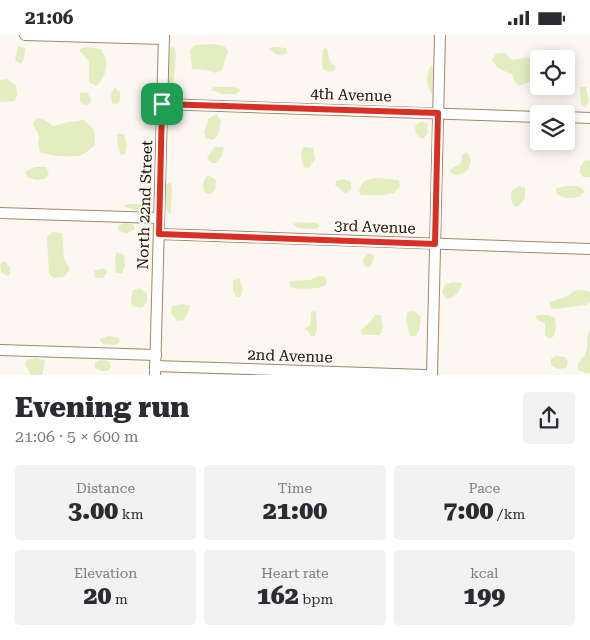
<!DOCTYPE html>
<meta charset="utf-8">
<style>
body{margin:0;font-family:"Roboto Serif",serif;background:#f2f2f3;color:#2b2b33;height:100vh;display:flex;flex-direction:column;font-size:19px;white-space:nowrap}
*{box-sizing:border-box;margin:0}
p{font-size:16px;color:#7c7c81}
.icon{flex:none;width:28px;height:28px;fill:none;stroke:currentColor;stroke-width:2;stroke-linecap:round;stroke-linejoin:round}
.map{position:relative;height:340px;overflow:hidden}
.details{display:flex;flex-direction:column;background:#fff;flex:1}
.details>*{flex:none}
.fabs{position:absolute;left:530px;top:15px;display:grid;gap:10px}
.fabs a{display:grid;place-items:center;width:45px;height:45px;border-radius:5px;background:#fff;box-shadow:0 2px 12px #0003;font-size:25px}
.pin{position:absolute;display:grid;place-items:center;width:42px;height:42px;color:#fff;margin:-21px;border-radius:10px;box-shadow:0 2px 8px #0006}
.round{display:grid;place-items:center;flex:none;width:52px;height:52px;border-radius:5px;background:#f2f2f3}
.head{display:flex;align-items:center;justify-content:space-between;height:85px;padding:0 15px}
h1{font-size:28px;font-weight:800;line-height:38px}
.metrics{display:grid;grid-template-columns:repeat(3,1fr);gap:8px;height:85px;padding:5px 15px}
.metrics div{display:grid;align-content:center;border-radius:5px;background:#f2f2f3;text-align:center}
.metrics b{font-size:25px;font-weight:800}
.metrics small{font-size:14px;font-weight:400}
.metrics p{font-size:14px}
.status{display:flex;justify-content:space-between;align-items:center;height:35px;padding:0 25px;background:#fff;direction:ltr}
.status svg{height:14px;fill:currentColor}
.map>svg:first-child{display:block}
.green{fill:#e3edc0}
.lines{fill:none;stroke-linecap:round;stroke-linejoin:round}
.street-casing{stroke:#a0886c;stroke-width:12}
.street{stroke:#fff;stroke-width:10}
.route-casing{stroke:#fff;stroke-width:10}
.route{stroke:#d93025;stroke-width:6}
.labels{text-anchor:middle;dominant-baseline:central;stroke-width:4;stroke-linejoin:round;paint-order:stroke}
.street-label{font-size:15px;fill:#160d04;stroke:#fdf7f1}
</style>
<div class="status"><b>21:06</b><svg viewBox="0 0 49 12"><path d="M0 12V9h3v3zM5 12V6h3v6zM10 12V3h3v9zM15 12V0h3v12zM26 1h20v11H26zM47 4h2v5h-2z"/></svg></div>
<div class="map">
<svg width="590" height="340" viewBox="0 0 590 340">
<rect width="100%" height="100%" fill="#fdf7f1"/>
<g class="green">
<path d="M211 9 224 11 228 16 222 35 216 38 206 35 192 34 190 15 195 10Z"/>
<path d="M18 11 25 13 24 23 21 29 15 25Z"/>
<path d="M172 11C173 12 174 13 175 14 177 20 173 52 171 58L168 53 170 15Z"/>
<path d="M85 12 101 14C102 17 105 21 106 25 108 33 103 46 96 51L89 47V27L79 15Z"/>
<path d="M275 12 286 13 287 18C280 23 274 19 269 13Z"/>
<path d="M327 13 330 27 336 32 334 36 328 37 323 34 322 25 323 14Z"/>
<path d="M505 18 512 25C521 24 538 19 546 24H539V39L531 46 519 51 514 46 512 39C504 36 495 33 492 24L496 19Z"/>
<path d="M432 30 433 33 432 60C426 51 426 41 430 32Z"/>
<path d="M7 44 16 51 17 61 14 66 0 67V45Z"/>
<path d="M114 52 120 57V65L118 69 112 68 111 60Z"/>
<path d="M214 52H234L241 55 236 59H222L211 55Z"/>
<path d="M580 52H586L589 67 585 72 581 70Z"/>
<path d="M87 57 91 64 90 69 84 70 80 67V58Z"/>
<path d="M216 79 221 86 218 100 213 105 206 103 204 97 208 84Z"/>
<path d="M37 83 44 85 54 91 69 87 84 85 94 95 95 110C91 113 86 118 82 120 73 123 49 121 40 117L38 108 39 101 33 89Z"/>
<path d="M420 87 427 88 428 98 423 104 416 99 415 91Z"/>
<path d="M124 99 127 110 125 119 121 120 118 112 117 99Z"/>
<path d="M214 112H224L222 121 216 128H211L207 123Z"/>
<path d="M303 112 313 113 315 124 309 133 303 132 301 118Z"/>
<path d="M467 117 471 125 468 135 462 139 455 140 450 137V135L461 128 462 119Z"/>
<path d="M586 124 590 126V142H583L580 138V132Z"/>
<path d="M35 132H46L49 139 45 144 36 145 28 142 25 137Z"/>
<path d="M208 140 216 145 215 155 210 159 205 158C202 150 202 146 208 140Z"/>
<path d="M376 143 399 145 400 151 394 158 383 160H361L359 157C362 145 365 145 376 143Z"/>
<path d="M344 144 351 147V154L346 159 335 150 336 146Z"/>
<path d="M170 147 172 152 171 178H169L166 172V150Z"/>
<path d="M519 151 525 153V163L519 171 515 172C510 167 511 161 512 155Z"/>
<path d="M566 151H578L585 156 579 162C570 163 563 165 556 158V153Z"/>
<path d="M132 169H146L150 171V175C140 176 132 176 123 170Z"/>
<path d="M298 187 317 188 320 191 317 194 298 193 293 189Z"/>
<path d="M124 188 133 189 135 194C129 199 126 199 119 196L118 191Z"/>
<path d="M53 197 62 198 64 223 70 234 64 242 54 243 49 239 47 202Z"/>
<path d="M116 217 124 220 125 231 122 238H116L115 226Z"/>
<path d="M368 218 374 221 372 229 367 233 364 230 363 224Z"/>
<path d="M4 226 10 232V239L7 241 1 237 0 229Z"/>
<path d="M103 233 107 237 103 243H95L94 236Z"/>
<path d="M318 241H324L327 246 325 251C316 254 298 255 290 252V246L310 245Z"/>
<path d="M239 243C242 250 245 255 240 262H236L233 256V246Z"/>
<path d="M453 247 462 248C460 257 456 261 447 264L444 261 442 256 446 249Z"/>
<path d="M140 253 147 259V267L142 273 132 271 131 264 133 255Z"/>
<path d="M582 255 590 257V266L586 270 554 274 550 272V267L568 261 574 256Z"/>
<path d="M182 269 190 271 188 277 184 285 177 286 171 278 172 271Z"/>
<path d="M316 276 317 293 315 301H311L308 296 304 294 310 291 311 277Z"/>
<path d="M414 276 421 282 419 295 416 301H410L406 285 407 277Z"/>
<path d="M375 280H381L383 293 379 300H363L361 298V295L370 287Z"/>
<path d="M538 280H548L555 283 556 292 554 301 549 304 545 300V289L538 285 535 282Z"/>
<path d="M590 294V338H586L578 335V328L585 320 587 313V303Z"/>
<path d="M109 301 119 303 120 306 116 310 103 309 99 304Z"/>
<path d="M555 321 565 322 568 327 566 333 557 334 551 330V324Z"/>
<path d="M37 323 45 326 42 340H30V337L25 330 26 325Z"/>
<path d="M101 325 109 326 111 332 107 336H102L95 333V327Z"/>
</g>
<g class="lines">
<g class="street-casing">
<g id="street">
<path d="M25 0 164 4"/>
<path d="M162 69 539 82"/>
<path d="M566 82 590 83"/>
<path d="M0 178 159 183"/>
<path d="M159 199 590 214"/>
<path d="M0 315 156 320"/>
<path d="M155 331 425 340"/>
<path d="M155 340 164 0"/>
<path d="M432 340 440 0"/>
</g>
</g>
<use href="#street" class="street"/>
</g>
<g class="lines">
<g class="route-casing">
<path id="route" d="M162 69 438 78 435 209 159 199Z"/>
</g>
<use href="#route" class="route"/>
</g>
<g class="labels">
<g class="street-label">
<text transform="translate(351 60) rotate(2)">4th Avenue</text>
<text transform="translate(145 170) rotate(-88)">North 22nd Street</text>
<text transform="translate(375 192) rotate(2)">3rd Avenue</text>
<text transform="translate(290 321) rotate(2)">2nd Avenue</text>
</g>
</g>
</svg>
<div class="fabs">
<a><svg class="icon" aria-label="locate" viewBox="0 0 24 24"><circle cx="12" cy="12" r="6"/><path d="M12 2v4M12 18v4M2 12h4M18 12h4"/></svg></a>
<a><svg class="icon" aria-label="layers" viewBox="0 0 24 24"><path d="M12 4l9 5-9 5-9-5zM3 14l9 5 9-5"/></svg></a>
</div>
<div class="pin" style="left:162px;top:69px;background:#1e9e55"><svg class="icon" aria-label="arrive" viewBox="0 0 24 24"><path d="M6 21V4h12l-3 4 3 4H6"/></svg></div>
</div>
<section class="details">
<div class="head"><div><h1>Evening run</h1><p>21:06 · 5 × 600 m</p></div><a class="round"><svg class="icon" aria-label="share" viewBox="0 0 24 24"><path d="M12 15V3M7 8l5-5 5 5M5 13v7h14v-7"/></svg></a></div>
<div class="metrics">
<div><p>Distance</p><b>3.00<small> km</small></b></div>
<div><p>Time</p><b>21:00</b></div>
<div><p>Pace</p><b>7:00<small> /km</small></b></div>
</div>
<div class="metrics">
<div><p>Elevation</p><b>20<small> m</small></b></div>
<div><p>Heart rate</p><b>162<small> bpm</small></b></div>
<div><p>kcal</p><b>199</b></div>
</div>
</section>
